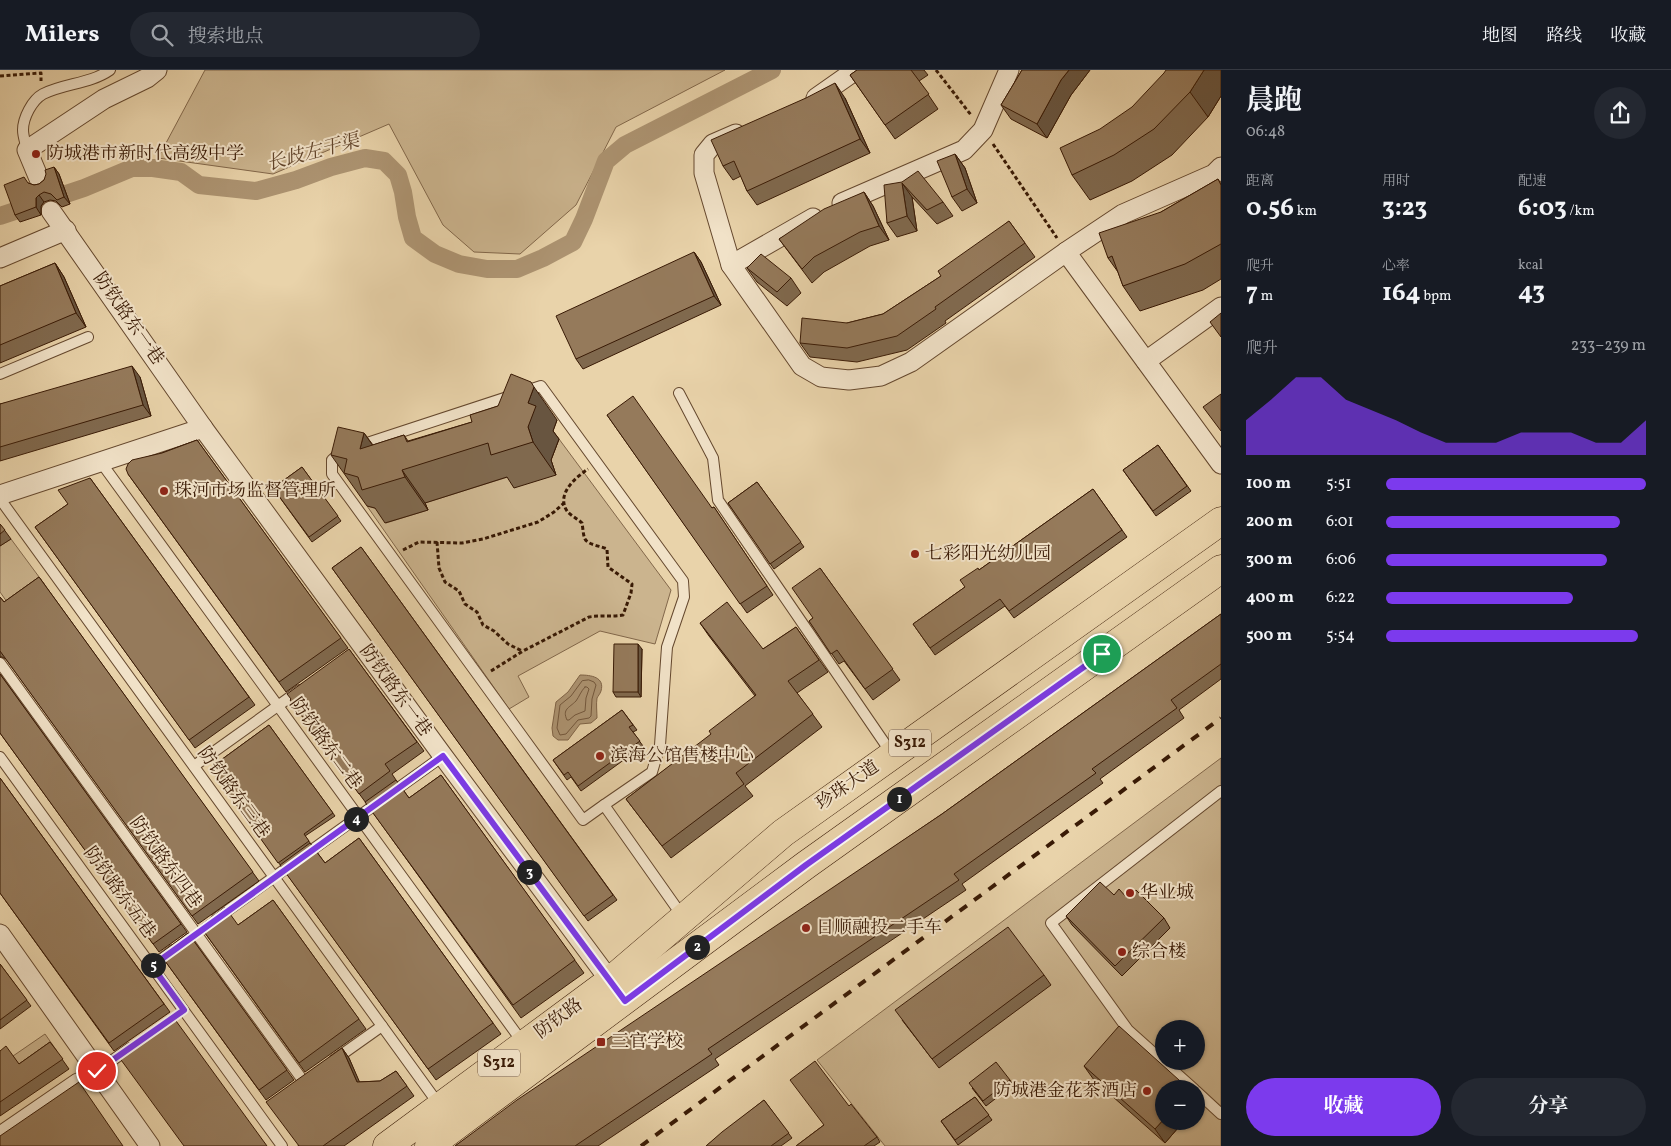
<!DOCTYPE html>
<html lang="zh">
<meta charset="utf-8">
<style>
body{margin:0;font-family:Vollkorn,"Noto Serif SC",serif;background:#242831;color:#f1f3f6;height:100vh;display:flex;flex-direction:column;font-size:19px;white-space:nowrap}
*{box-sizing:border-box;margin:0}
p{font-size:16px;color:#9ea1a6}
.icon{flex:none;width:28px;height:28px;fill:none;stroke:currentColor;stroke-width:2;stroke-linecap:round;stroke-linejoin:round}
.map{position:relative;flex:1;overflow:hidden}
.drawer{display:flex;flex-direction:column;background:#171b24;width:450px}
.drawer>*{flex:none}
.buttons{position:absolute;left:1155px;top:950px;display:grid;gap:10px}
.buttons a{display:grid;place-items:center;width:50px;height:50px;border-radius:50%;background:#171b24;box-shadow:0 1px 4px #0004;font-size:25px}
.pin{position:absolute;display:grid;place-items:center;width:42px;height:42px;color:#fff;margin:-21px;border:2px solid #fff;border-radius:50%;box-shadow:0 1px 5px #0007}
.km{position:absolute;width:25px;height:25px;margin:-12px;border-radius:50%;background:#222;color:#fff;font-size:14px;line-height:25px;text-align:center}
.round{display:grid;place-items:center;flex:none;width:52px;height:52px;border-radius:26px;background:#242831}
.headline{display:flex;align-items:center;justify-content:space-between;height:85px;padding:0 25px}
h1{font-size:28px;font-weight:700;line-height:38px}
.metrics{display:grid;grid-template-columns:repeat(3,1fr);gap:8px;height:85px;padding:5px 25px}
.metrics div{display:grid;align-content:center}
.metrics b{font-size:25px;font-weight:700}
.metrics small{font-size:14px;font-weight:400}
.metrics p{font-size:14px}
.chart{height:140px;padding:10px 25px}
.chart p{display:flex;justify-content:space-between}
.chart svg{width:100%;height:90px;margin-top:5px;fill:#7c3aed;opacity:.7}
.primary-button{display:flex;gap:10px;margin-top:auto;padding:10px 25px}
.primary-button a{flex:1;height:58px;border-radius:30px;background:#7c3aed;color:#fff;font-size:20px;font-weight:700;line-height:58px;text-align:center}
.primary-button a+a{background:#242831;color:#f1f3f6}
ul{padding:0 25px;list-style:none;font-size:16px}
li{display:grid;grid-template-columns:80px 60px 1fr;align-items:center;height:38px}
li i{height:12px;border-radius:6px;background:#7c3aed}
header{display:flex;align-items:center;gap:30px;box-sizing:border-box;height:70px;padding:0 25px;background:#171b24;border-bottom:1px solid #363941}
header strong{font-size:24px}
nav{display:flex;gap:28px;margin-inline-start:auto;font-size:18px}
.search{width:350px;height:45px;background:#242831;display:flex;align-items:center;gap:12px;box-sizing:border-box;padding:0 18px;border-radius:28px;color:#9ea1a6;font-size:19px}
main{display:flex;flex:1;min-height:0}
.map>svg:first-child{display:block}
.green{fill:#cbb48e;stroke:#82674a;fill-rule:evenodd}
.water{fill:#ad9472;stroke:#7f6346}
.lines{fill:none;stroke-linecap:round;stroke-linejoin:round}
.shore{stroke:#73573c;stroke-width:1}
.canal{stroke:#ad9472;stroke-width:18}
.service-casing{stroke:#65482e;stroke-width:12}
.minor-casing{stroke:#65482e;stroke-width:21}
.primary-casing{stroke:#391a05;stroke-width:29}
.path{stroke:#391a05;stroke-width:3;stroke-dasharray:4 2.5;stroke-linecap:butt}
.service{stroke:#f1e2c8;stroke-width:10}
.minor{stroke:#f1e2c8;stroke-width:19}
.primary{stroke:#e9d3aa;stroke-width:28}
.rail{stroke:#391a05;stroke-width:4;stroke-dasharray:9 9;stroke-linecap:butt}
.wall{fill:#80694e;stroke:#391a05}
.shaded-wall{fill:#685540;stroke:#391a05}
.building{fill:#957a5b;stroke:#391a05}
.route-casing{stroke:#fff;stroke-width:10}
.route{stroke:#7c3aed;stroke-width:6}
.poi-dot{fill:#8f2418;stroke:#f1e2c8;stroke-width:2}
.labels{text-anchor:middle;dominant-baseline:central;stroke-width:4;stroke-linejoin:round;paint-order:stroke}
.shield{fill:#f1e2c8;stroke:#705640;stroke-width:1}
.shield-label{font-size:16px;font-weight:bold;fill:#391a05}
.poi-label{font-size:18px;fill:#391a05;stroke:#f1e2c8;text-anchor:start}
.street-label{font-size:18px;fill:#391a05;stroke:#f1e2c8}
.water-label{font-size:19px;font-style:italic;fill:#62452b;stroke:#f1e2c8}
</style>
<header>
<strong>Milers</strong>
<div class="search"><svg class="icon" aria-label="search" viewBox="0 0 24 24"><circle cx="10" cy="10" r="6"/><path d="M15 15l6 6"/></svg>搜索地点</div>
<nav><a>地图</a><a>路线</a><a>收藏</a></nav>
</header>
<main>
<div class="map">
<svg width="1221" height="1076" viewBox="0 0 1221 1076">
<rect width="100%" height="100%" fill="#e9d3aa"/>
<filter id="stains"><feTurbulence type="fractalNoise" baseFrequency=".004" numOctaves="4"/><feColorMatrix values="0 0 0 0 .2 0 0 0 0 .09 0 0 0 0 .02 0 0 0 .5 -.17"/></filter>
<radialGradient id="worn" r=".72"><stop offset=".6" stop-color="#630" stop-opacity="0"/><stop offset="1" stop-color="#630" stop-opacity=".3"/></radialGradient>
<g class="green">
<path d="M205 0H725L616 57 576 135 520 184 474 182 443 155 389 54 273 104 158 88Z"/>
<path d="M559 369 671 520 655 574 600 561 518 606 529 627 509 639 367 436 381 440 386 453 428 440 425 433 511 406 555 405 551 390Z"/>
<path d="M11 469 45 515 12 539 0 522V476Z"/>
<path d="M1221 688V1076H885L817 990ZM1164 959H1196V991H1164ZM1164 1019H1196V1051H1164Z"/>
<path d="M45 964 57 981 25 1003 13 986Z"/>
</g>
<path class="water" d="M580 605C591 605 605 607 601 621 600 624 598 626 597 628 596 634 597 642 597 648L591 653 580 654 568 670H558L553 666 552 658 556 632 568 622Z"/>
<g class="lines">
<g class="shore">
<path d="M589 610 594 612 596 615 592 629 591 646 589 648 578 650 566 664 560 665 557 658 560 635 571 626 582 611Z"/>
<path d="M585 617H587L589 619 586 628 585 641 575 645 569 650H567C562 639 569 638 576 631 579 627 581 621 585 617Z"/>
</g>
<path class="canal" d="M0 146 84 118 132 98H153L181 102 199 115 256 121 296 110 331 97 365 88 384 91 398 105 403 122 407 147 413 168 435 184 459 194 487 199H517L543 188 573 172 584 149 606 91 625 75 772 0"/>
<g class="service-casing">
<g id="service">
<path d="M27 80C26 74 23 67 23 60 23 48 32 30 43 24 65 13 90 14 110 0"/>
<path d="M0 304 88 267"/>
<path d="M679 323 713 388 718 430 892 684"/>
<path d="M358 376 541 316 683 511 684 527 667 577 660 675 652 702 604 735 683 847"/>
<path d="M342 381 332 390V404L583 750 604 735"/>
<path d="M100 391 523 973"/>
<path d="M0 429 440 1036"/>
<path d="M0 593 304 1012"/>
<path d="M0 687 282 1076"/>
<path d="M194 696 300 620"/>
<path d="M217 848 443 686"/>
<path d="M152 896 173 880"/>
<path d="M334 990 382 956"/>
<path d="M1194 1019 1128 960 1051 853 1221 721"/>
<path d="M1196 1021 1221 1044"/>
<path d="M0 1061 76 1009 97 1001 130 978"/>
</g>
</g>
<g class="minor-casing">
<g id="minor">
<path d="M816 28 856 0"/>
<path d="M736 64 713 74 704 85V103L731 195 802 296 821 307 849 310 881 306 911 292 1066 182 1123 144 1214 104 1221 97"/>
<path d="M40 111 27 80 104 29 147 8 157 0"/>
<path d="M842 133 964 80 983 60 1009 0"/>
<path d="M51 141 203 358"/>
<path d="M1066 182 1221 394"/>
<path d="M0 188 66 160"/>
<path d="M731 195 813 148"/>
<path d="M1146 291 1221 237"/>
<path d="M0 425 203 358 443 686 617 920"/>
<path d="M0 864 150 1076"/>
</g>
</g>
<g class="primary-casing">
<g id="primary">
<path d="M387 1076 610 911 783 763 1221 451"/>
<path d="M429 1076 806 795 1221 499"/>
</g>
</g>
<g class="path">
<path d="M936 0 971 45"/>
<path d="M0 6 41 3V11"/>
<path d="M993 74 1057 168"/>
<path d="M437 472 439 498 445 512 459 521 465 534 477 542 483 555 494 561 508 574 522 581"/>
<path d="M403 480 419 472 462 473 483 469 538 452 554 442 564 433"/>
<path d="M491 601 523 581 589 547C601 545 612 547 623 545L631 523 632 514 608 497 607 479C601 476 588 475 585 469 583 465 583 458 582 453 578 449 570 445 567 441 556 424 575 408 588 399"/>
</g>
<use href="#service" class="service"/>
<use href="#minor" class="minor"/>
<use href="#primary" class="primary"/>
<path class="rail" d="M641 1076 1221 648"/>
</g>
<g class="wall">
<path d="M857 0H924L928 5 919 11 938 39 895 69 850 5Z"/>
<path d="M1022 0H1090L1071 25 1047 68 1011 49 1001 35Z"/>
<path d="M1221 0V26L1208 47 1172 85 1132 111 1090 130 1072 105Z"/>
<path d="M845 28 870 83 757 135 747 121 741 106 733 110 723 96Z"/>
<path d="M955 84 965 98 977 133 962 141 952 127Z"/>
<path d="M54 97 59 104 70 134 62 137 56 131 50 130 44 132 41 136V145L20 152 15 145 28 113 34 115 39 114 44 110Z"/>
<path d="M1218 109 1221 114V209L1203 220 1140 241 1123 216 1118 202 1108 188 1161 142Z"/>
<path d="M902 112 943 132 953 146 937 154 912 127 917 161 897 167 887 153Z"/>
<path d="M864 122 873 136 889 170 870 176 824 202 812 213 779 169Z"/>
<path d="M1009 151 1035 187 945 251 946 253 907 280 857 292 810 287 800 273 847 253 883 244 941 206Z"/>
<path d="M694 182 701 192 721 235 583 299 576 289Z"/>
<path d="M55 193 64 207 86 257 0 293V216Z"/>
<path d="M747 198 791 208 801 223 787 236 757 212Z"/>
<path d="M140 307 151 346 0 391V334Z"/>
<path d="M607 345 712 438 714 437 773 525 747 543Z"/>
<path d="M557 350 553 361 559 369 551 390 556 405 514 418 507 407 425 433 428 440 385 453 375 438 367 436 331 385 364 363 373 375 404 365 408 371 472 352Z"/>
<path d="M197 370 348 578 286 622 128 404 162 383Z"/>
<path d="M1158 375 1191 421 1156 446 1123 400Z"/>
<path d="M302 397 341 451 312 472 273 418Z"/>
<path d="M90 408 255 635 195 678 35 457 68 434Z"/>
<path d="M757 412 804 477 774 499 728 433Z"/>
<path d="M1093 419 1127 467 1014 548 1005 536 935 585 913 554 965 517 979 500Z"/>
<path d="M0 454 11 469 0 476Z"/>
<path d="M361 477 617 830 588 851 332 498Z"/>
<path d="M820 498 900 610 873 630 844 591 839 594 809 551 813 548Z"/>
<path d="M39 507 259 811 198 854 6 589 2 587H0V527L4 532Z"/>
<path d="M1221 544V609L1179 640 1184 648 1100 709 1103 713 962 814 966 820 715 989 719 995 598 1076H455L942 744Z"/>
<path d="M700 553 763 579 796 557 828 602 797 623 822 657 745 716 753 726 671 788 626 729 711 665 755 626 709 566Z"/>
<path d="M349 579 424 681 392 704 396 710 409 728 441 705 584 903 521 948 366 733 297 639Z"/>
<path d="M642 579 641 627H616L613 622Z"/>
<path d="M0 604 187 862 159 882 0 663Z"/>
<path d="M622 640 637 660 633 662 643 676 581 721 571 707 567 710 553 690Z"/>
<path d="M269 655 335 746 305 766 325 793 359 768 501 964 436 1010 210 698Z"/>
<path d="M0 708 170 942 114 981 0 823Z"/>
<path d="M1114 825 1127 828 1164 848 1170 858 1122 906 1072 855 1066 846Z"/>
<path d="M273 830 366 959 305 1002 200 856 238 855Z"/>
<path d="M188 863 294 1010 266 1030 160 884Z"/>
<path d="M0 894 31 936 0 959Z"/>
<path d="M1044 905 1051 915 939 998 902 950Z"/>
<path d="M50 972 69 999 0 1046V981L19 994Z"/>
<path d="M342 978 349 988 359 1012 380 1011 396 1001 414 1026 344 1076H298Z"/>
<path d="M1084 996 1164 1051H1184L1165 1073 1094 1010Z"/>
<path d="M1010 1010 1013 1015 986 1036 972 1018Z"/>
<path d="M975 1027 992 1050 958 1075 941 1051Z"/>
<path d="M764 1030 792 1068 781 1076H706Z"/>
<path d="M849 1036 877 1067 880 1072 874 1076H796Z"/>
</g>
<g class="shaded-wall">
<path d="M1069 0H1090L1071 25 1047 68 1037 54 1061 10Z"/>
<path d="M1204 0H1221V26L1208 47 1190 22Z"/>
<path d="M835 13 845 28 870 83 860 69Z"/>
<path d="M955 84 965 98 977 133 967 119Z"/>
<path d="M54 97 59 104 70 134 64 127Z"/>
<path d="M902 113 912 127 917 161 907 146Z"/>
<path d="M864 122 873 136 889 170 879 156Z"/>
<path d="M39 125 44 132 41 136V145L36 137V128Z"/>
<path d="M694 182 701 192 721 235 714 226Z"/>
<path d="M55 193 64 207 86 257 76 243Z"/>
<path d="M132 296 140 307 151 346 143 335Z"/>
<path d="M534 317 557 350 553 361 559 369 551 390 556 405 533 372 528 357V333Z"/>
<path d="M364 363 387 396 360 379Z"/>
<path d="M402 400 425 433 428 440 405 407Z"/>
<path d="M638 574 642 579 641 627 638 622Z"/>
<path d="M342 978 349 988 364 1022 357 1012Z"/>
<path d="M1196 1029 1200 1034 1196 1038Z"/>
<path d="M1164 1049V1051H1184L1165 1073 1155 1059Z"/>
</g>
<g class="building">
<path d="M857 0H911L929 24 885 55 850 5Z"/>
<path d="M1022 0H1069L1061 10 1037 54 1001 35Z"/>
<path d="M1166 0H1204L1190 22 1154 59 1114 85 1072 105 1060 78 1100 59 1132 37 1164 3Z"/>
<path d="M835 13 860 69 747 121 734 91 723 96 711 70 806 28Z"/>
<path d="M955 84 967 119 952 127 937 91Z"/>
<path d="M54 97 64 127 57 130 51 124 44 122 39 125 36 128V137L15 145 4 115 24 107 28 113 34 115 39 114 44 110 46 104 45 100Z"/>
<path d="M918 101 943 132 927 140 902 113 907 146 887 153 884 115 902 112Z"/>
<path d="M1218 109 1221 115V174L1185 194 1123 216 1112 186 1108 188 1099 163 1161 142Z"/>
<path d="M864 122 879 156 860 162 814 187 802 199 779 169 824 139Z"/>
<path d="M1009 151 1025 173 935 237 936 239 897 266 847 278 800 273 802 248 847 253 883 244 941 206 938 201Z"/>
<path d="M694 182 714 226 576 289 556 246Z"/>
<path d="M761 184 791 208 777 222 747 198Z"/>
<path d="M55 193 76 243 0 275V216Z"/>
<path d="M1221 243V267L1210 252Z"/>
<path d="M132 296 143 335 0 377V334Z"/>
<path d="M511 304 531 312 534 317 528 333 536 336 528 357 533 372 491 385 488 373 402 400 405 407 362 420 358 407 344 403 347 389 331 385 338 357 364 363 360 379 404 365 407 372 472 352 470 345 498 336Z"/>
<path d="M1221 324V361L1203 337Z"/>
<path d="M633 326 712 438 714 437 767 516 740 534 607 345Z"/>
<path d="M197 370 341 568 279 612 128 404 126 399 128 394 132 390 162 383Z"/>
<path d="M1158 375 1187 416 1153 441 1123 400Z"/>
<path d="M302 397 338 446 309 467 273 418Z"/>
<path d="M90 408 249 627 189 670 35 457 68 434 58 420Z"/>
<path d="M757 412 801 472 770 494 728 433Z"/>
<path d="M1093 419 1122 460 1009 541 1000 529 930 578 913 554 965 517 960 510 978 498 979 500Z"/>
<path d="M0 454 5 460 0 464Z"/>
<path d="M361 477 613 825 584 846 332 498Z"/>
<path d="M820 498 893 599 865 619 837 580 831 584 809 551 813 548 792 518Z"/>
<path d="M39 507 253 802 192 846 0 581V527L4 532Z"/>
<path d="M727 532 763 579 796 557 819 590 788 611 813 644 736 703 744 714 662 776 626 729 711 664 709 661 756 625 700 553Z"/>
<path d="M1221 544V594L1171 630 1177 638 1092 699 1096 703 954 804 959 810 708 979 712 984 575 1076H455L517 1030 942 744Z"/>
<path d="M614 574H638V622H613Z"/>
<path d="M349 579 417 672 385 694 390 701 359 724 290 630 291 629 287 624Z"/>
<path d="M0 604 181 854 153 874 0 663Z"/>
<path d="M622 640 633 655 629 657 640 671 578 716 568 702 564 705 553 690Z"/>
<path d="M269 655 333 743 304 764 309 771 278 793 210 698Z"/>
<path d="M441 705 575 890 513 935 365 732 396 710 409 728Z"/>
<path d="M0 708 164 934 109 973 0 823Z"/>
<path d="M359 768 493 953 428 999 280 795 310 773 325 793Z"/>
<path d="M1100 812 1114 825 1119 819 1127 828 1136 820 1164 848 1115 896 1066 846Z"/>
<path d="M273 830 359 949 299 993 200 856 225 837 238 855Z"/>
<path d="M1008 857 1044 905 932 989 895 940Z"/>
<path d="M188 863 287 1000 259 1020 160 884Z"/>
<path d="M0 894 27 930 0 950Z"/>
<path d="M171 944 267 1076H184L116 983Z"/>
<path d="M1119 956 1189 1019H1164V1049L1155 1059 1084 996Z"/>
<path d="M50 972 63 989 0 1032V981L6 976 19 994Z"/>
<path d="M342 978 357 1012 380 1011 396 1001 407 1016 323 1076H299L266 1032Z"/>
<path d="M815 991 849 1036 851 1034 877 1067 864 1076H796L824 1055 790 1010Z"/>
<path d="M996 992 1010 1010 983 1031 969 1013Z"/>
<path d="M79 1012 123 1076H0V1066Z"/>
<path d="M975 1027 989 1045 955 1070 941 1051Z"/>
<path d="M764 1030 789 1063 771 1076H706L722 1062Z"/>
</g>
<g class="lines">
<g class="route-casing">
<path id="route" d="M97 1001 184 940 152 896 443 686 625 931 806 795 1102 584"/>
</g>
<use href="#route" class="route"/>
</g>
<g class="poi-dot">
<circle cx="36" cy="84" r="5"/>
<circle cx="164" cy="421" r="5"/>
<circle cx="915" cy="484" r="5"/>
<circle cx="600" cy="686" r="5"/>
<circle cx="1130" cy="823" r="5"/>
<circle cx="806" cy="858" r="5"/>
<circle cx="1122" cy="882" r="5"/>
<rect x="596" y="967" width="10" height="10" rx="2.5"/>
<circle cx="1147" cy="1021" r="5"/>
</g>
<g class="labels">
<g class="shield">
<rect x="889" y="659.5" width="42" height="27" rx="4"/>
<rect x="478" y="979.5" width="42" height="27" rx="4"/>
</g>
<g class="shield-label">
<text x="910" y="673">S312</text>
<text x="499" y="993">S312</text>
</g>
<g class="poi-label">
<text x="46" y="84">防城港市新时代高级中学</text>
<text x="174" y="421">珠河市场监督管理所</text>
<text x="925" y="484">七彩阳光幼儿园</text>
<text x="610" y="686">滨海公馆售楼中心</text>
<text x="1140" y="823">华业城</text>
<text x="816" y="858">日顺融投二手车</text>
<text x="1132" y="882">综合楼</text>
<text x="611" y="972">三官学校</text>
<text x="1137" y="1021" text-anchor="end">防城港金花茶酒店</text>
</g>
<g class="street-label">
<text transform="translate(128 249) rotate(55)">防钦路东一巷</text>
<text transform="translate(395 621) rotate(54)">防钦路东一巷</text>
<text transform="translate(325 674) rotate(54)">防钦路东二巷</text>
<text transform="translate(848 716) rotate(-35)">珍珠大道</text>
<text transform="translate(233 723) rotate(54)">防钦路东三巷</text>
<text transform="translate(165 793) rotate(54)">防钦路东四巷</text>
<text transform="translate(119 823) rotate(54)">防钦路东五巷</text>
<text transform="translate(559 949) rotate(-37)">防钦路</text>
</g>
<g class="water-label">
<text transform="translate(313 83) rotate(-15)">长歧左干渠</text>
</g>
</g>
<rect width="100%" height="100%" filter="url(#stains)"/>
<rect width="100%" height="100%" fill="url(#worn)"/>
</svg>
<div class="buttons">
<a>+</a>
<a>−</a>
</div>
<div class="pin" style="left:1102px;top:584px;background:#1e9e55"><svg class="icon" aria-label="arrive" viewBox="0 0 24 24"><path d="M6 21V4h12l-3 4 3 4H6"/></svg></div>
<div class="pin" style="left:97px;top:1001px;background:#d93025"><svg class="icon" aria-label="check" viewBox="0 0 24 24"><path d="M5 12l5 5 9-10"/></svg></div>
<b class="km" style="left:899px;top:729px">1</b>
<b class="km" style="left:697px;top:877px">2</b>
<b class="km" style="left:529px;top:802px">3</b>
<b class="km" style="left:356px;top:749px">4</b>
<b class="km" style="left:153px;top:895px">5</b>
</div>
<section class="drawer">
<div class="headline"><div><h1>晨跑</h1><p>06:48</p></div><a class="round"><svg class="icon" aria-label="share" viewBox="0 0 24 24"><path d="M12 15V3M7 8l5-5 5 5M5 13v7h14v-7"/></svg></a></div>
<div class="metrics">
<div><p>距离</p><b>0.56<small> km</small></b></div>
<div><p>用时</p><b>3:23</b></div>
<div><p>配速</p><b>6:03<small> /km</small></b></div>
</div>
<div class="metrics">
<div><p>爬升</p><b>7<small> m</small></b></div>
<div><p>心率</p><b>164<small> bpm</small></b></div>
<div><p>kcal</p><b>43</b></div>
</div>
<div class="chart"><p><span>爬升</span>233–239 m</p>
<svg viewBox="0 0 160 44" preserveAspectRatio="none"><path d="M0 44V27L10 17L20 6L30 6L40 17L50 22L60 27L70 33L80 38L90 38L100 38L110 33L120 33L130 33L140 38L150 38L160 27V44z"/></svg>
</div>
<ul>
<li><b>100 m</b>5:51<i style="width:100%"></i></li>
<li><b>200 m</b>6:01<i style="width:90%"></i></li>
<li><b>300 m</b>6:06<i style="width:85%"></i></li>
<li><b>400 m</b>6:22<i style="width:72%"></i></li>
<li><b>500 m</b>5:54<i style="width:97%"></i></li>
</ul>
<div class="primary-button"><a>收藏</a><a>分享</a></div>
</section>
</main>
